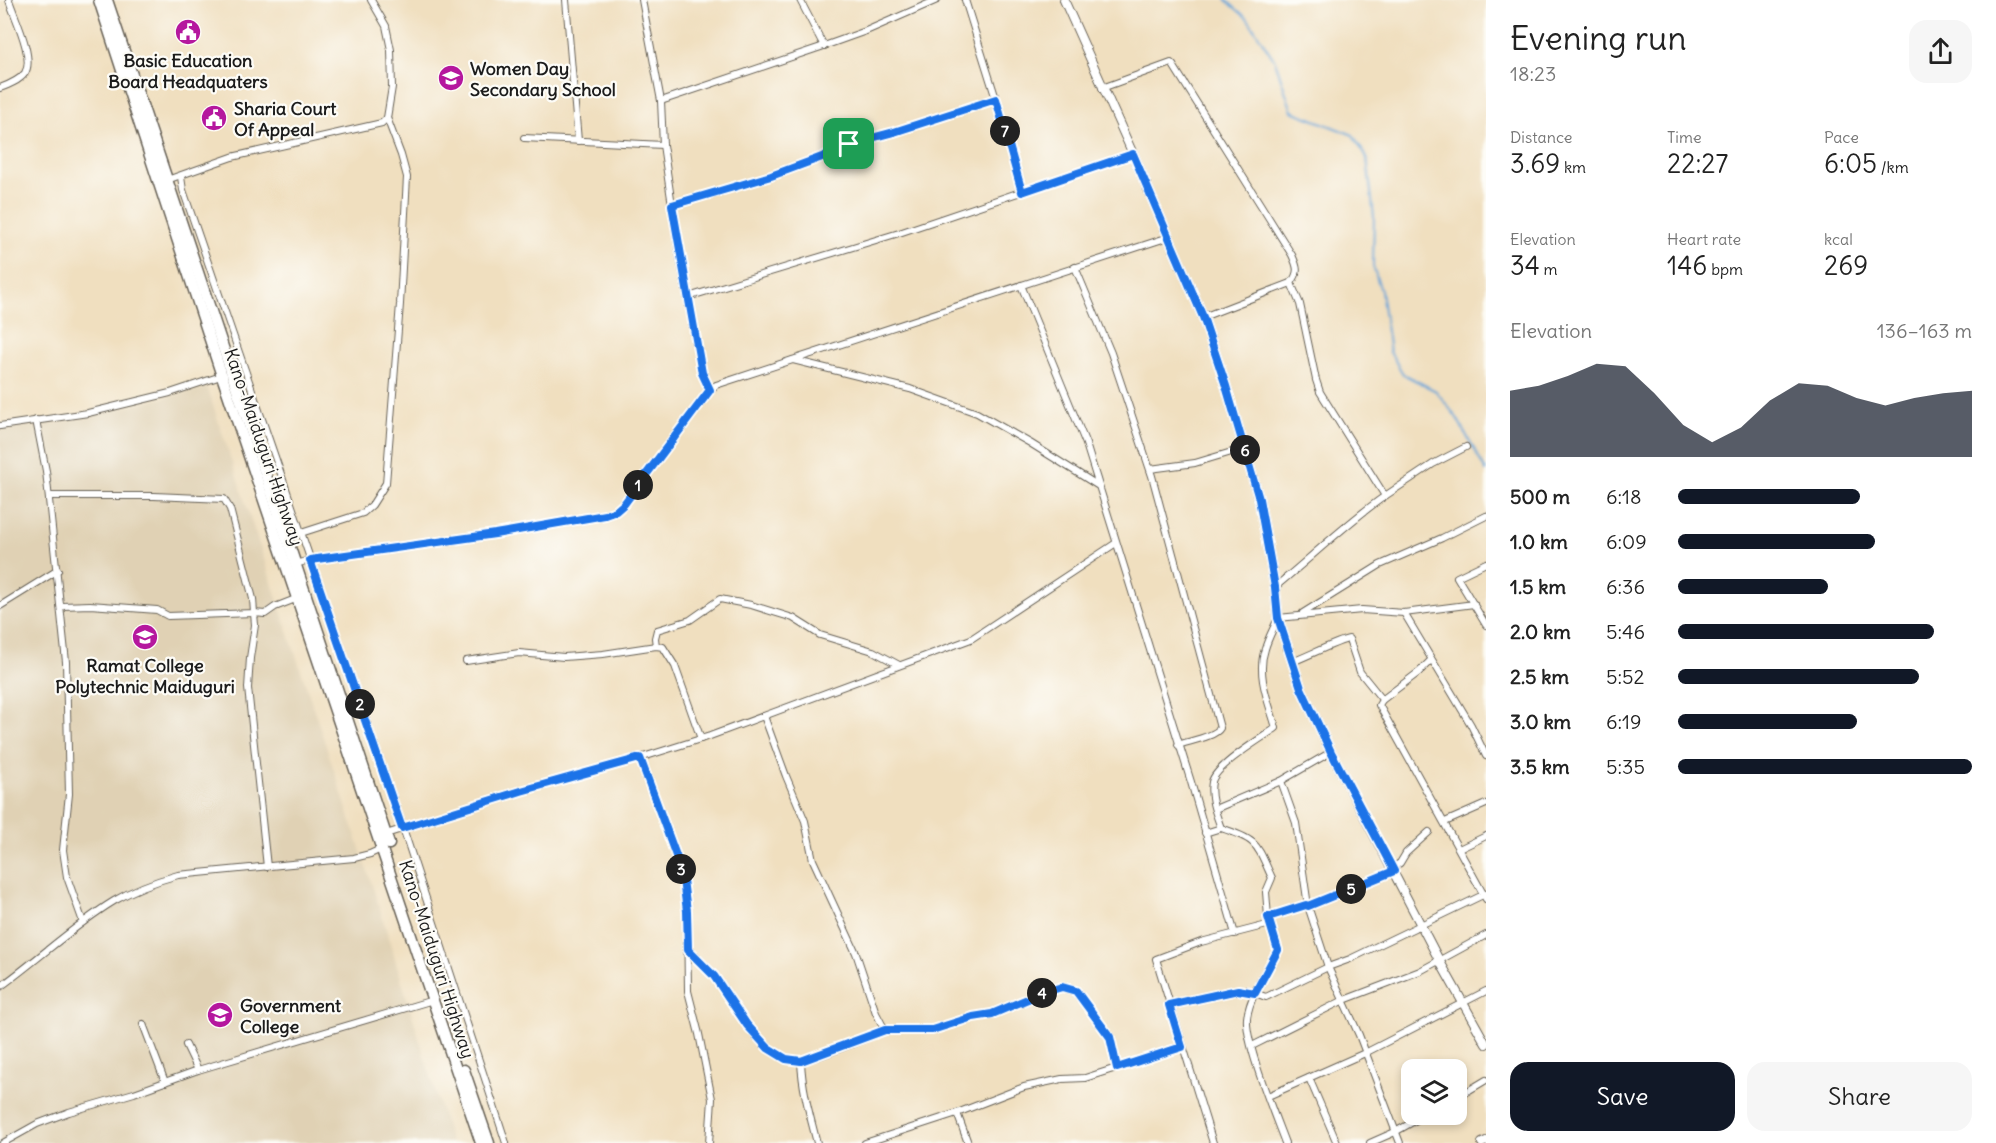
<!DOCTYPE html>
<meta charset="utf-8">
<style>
body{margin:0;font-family:Delius,sans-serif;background:#f6f6f6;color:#222;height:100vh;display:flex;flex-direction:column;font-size:22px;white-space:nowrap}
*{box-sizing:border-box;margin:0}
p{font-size:20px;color:#767676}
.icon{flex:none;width:33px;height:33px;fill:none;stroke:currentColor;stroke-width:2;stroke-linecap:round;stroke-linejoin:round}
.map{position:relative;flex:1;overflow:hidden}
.sheet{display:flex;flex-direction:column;background:#fff;width:510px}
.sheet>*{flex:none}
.tools{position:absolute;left:1401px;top:1059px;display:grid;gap:12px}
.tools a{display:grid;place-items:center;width:66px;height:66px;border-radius:12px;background:#fff;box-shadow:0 3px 9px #0003;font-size:30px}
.pin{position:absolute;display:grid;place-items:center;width:51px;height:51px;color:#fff;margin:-26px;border-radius:12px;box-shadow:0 3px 9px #0006}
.km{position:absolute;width:30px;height:30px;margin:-15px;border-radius:50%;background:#222;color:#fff;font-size:16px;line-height:30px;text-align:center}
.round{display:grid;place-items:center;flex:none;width:63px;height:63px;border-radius:18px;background:#f6f6f6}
.overview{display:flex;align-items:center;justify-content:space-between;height:102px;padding:0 24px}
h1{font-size:33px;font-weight:600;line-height:45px}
.figures{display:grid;grid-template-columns:repeat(3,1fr);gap:9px;height:102px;padding:6px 24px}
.figures div{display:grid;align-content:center}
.figures b{font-size:26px;font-weight:600}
.figures small{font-size:16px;font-weight:400}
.figures p{font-size:16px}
.chart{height:168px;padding:12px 24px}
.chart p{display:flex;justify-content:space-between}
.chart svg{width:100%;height:108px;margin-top:6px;fill:#111827;opacity:.7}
.cta{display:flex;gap:12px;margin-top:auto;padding:12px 24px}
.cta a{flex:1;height:69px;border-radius:18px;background:#111827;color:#fff;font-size:24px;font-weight:600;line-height:69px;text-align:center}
.cta a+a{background:#f6f6f6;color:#222}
ul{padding:0 24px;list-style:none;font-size:20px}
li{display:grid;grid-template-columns:96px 72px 1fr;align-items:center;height:45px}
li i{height:15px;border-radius:8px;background:#111827}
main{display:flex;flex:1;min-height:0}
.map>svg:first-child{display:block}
.built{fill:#e0d1b4}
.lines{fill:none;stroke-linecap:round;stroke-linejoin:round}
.stream{stroke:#64a3d7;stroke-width:2}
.minor-casing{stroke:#666055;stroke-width:8}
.tertiary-casing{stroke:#666055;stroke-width:10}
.trunk-casing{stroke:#666055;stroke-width:13}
.minor{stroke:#fff;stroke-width:6}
.tertiary{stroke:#fff;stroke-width:8}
.trunk{stroke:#fff;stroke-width:10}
.route-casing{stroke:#fff;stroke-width:12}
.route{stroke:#1a73e8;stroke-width:8}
.labels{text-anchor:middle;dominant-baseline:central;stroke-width:4.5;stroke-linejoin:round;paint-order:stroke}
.poi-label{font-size:18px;font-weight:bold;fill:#1c1c1c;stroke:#fdfcf7;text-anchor:start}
.street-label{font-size:18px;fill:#1c1c1c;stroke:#fdfcf7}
</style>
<main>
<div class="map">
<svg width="1486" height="1143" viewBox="0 0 1486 1143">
<rect width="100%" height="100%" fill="#fdfcf7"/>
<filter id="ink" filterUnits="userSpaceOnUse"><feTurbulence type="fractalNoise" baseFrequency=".0167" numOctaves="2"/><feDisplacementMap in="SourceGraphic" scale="12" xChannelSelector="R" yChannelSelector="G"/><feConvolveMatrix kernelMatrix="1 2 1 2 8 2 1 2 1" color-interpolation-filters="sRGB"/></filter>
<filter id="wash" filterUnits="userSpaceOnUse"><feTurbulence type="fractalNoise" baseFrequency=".008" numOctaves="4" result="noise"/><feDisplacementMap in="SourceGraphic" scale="24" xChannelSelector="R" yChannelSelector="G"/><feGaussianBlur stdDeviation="1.35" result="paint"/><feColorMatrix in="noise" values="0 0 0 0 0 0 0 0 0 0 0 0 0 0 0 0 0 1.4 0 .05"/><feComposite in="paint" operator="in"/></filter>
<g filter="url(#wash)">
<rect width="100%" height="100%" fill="#f0dfbf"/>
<path class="built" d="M207 387 378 903 451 1143H0V429L76 419Z"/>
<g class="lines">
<path class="stream" d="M1226 0 1248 19 1275 61 1292 111 1353 135 1367 158 1374 217 1373 266 1381 291 1390 352 1403 374 1436 391 1457 418 1486 471"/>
</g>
</g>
<g filter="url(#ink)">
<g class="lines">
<g class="minor-casing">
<g id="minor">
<path d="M566 0 578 141"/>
<path d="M642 0 661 101 663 145 679 252 702 373 710 390"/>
<path d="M800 0 824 46 866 31 937 0"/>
<path d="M965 0 996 99 1022 192"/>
<path d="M0 88C8 85 19 81 25 73 35 58 14 16 9 0"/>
<path d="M1102 88 1171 63 1173 65 1292 255C1297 266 1300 272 1291 283L1203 317"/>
<path d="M661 101 824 46"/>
<path d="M524 138 663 145"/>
<path d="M181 177 183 190 403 828 506 1143"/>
<path d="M167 180 232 157 382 123 387 118"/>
<path d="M672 205 771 176 822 157 849 144 894 132 996 99"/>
<path d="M1075 267 1111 353 1152 476 1220 728C1215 737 1189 741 1178 745"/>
<path d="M1021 285 1086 444 1191 782 1235 934"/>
<path d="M688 297 899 233 1133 154"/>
<path d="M793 360 910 389 977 413 1030 443 1097 485"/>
<path d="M36 420 46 471 66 662 69 794 63 850 67 877 83 922"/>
<path d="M0 426 88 413 170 393 224 375"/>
<path d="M1150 469 1195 463 1245 448"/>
<path d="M49 496H154L224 499 230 509 253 599 254 613 168 616 157 610 90 605 62 606"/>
<path d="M1385 496 1433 464 1466 447"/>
<path d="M301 533 363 513 372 505 386 483 400 304 407 177 401 155 387 118 392 87 391 50 386 26 371 0"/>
<path d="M1486 563 1457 577 1486 625"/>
<path d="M295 564 310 560 495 534 605 515 616 511 624 504 710 390 716 385 1169 237"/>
<path d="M1275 587C1312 557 1346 523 1385 496L1320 392 1316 380 1300 304 1291 283"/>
<path d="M0 606 58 570"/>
<path d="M1303 613 1380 565 1442 538 1486 516"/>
<path d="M1404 613 1471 725 1486 756"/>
<path d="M656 646 655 638 657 630 690 620 720 599 751 605 793 618 820 635 873 651 899 665"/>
<path d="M466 661 519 653 564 657 603 654 656 646 663 647 675 666 701 739"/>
<path d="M1292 662C1303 658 1342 639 1349 639L1360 672 1381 698 1382 700 1379 705 1486 899"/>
<path d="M1382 700 1419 672 1431 660"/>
<path d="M640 758 682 872 687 911 688 991 699 1034 712 1099 709 1143"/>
<path d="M1281 781 1296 823 1308 906 1328 967 1359 1035 1400 1143"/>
<path d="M1215 809 1281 781 1331 752"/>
<path d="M1445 822 1486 804"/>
<path d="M1205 833 1221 828"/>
<path d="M386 834 521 791 640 758 710 736 971 639 1116 543"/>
<path d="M1459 849 1486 836"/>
<path d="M267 867 248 688 250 658 255 625 254 613 265 614 275 607 298 598"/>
<path d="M1392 868 1400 863 1406 853 1429 832"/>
<path d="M1268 917 1306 905 1308 906 1394 871"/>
<path d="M688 949C696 958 706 966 714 976 737 1003 757 1058 798 1061 812 1061 870 1037 885 1030L876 1013 856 953 813 860 805 821 786 776 764 716"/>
<path d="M0 987C39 959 73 926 114 901 134 889 156 881 178 875L354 858 370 854 383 848"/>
<path d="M1169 1005 1238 990H1246L1266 997 1328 967 1350 959 1485 894"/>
<path d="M143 1024 165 1082"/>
<path d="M885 1030H932L973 1017 992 1014 1042 993 1062 987 1076 991 1110 1037 1117 1068"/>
<path d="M186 1045 198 1070"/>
<path d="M1252 1046 1344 1000 1420 971 1486 935"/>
<path d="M801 1061C802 1089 810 1116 817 1143"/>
<path d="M1309 1078 1337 1143"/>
<path d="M1268 1096 1365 1053 1486 991"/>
<path d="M1456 1098 1486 1080"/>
<path d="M957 1113 968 1143"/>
<path d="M3 1143 37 1124 69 1112 134 1093 198 1070 433 1000"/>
<path d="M865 1143 957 1113 1024 1087 1062 1079 1085 1078 1182 1047"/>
<path d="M1213 1143 1156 959 1201 942 1271 924"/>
<path d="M1285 1143C1275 1116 1245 1044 1247 1018 1249 998 1267 968 1278 950L1268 917 1266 892 1272 878C1256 843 1258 840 1221 828 1216 814 1209 797 1212 782 1215 766 1262 738 1276 728 1269 703 1256 675 1265 649 1268 638 1274 628 1278 618L1362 610 1404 613 1474 604"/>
<path d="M1370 1143 1395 1132 1427 1114"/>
</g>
</g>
<g class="tertiary-casing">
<g id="tertiary">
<path d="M1064 0 1133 154 1203 317 1226 386 1259 499 1275 587 1278 618 1301 688 1331 752 1439 960 1486 1044"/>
<path d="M1482 1143 1486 1141"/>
</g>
</g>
<g class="trunk-casing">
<g id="trunk">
<path d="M99 0 222 376 481 1143"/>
<path d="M107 0 389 844"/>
<path d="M464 1070 489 1143"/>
</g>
</g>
<use href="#minor" class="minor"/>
<use href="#tertiary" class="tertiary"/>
<use href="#trunk" class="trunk"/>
</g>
</g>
<g class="lines" filter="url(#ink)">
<g class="route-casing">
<path id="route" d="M996 99 1022 192 1133 154 1203 317 1226 386 1259 499 1275 587 1278 618 1301 688 1331 752 1394 871 1308 906 1306 905 1268 917 1278 950 1255 993 1238 990 1169 1005 1182 1047 1117 1068 1110 1037 1076 991 1062 987 1042 993 992 1014 973 1017 932 1030H885L801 1061 786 1059 768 1048 747 1025 714 976 688 950 687 911 682 872 640 758 521 791 402 828 310 560 495 534 605 515 616 511 624 504 710 390 702 373 672 205 771 176 822 157 849 144 894 132Z"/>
</g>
<use href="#route" class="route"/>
</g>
<defs>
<g id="civic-disc" transform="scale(1.35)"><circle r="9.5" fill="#b5179e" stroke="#fdfcf7"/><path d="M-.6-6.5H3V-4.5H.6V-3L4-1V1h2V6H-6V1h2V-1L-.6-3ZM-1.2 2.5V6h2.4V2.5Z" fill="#fff"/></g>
<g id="school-disc" transform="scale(1.35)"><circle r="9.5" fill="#b5179e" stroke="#fdfcf7"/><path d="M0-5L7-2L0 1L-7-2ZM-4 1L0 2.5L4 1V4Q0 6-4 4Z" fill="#fff"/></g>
</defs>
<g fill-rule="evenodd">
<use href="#civic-disc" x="188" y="32"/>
<use href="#school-disc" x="451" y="78"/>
<use href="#civic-disc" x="214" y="118"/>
<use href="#school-disc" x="145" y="637"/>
<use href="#school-disc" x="220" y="1015"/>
</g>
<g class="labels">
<g class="poi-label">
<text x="188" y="60" text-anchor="middle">Basic Education<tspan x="188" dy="21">Board Headquaters</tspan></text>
<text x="470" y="68">Women Day<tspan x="470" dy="21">Secondary School</tspan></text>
<text x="234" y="108">Sharia Court<tspan x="234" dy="21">Of Appeal</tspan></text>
<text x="145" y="665" text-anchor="middle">Ramat College<tspan x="145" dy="21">Polytechnic Maiduguri</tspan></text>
<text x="240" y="1005">Government<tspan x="240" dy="21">College</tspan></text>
</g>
<g class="street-label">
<text transform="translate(264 447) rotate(71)">Kano-Maiduguri Highway</text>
<text transform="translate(437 959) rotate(72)">Kano-Maiduguri Highway</text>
</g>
</g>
</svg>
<div class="tools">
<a><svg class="icon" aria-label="layers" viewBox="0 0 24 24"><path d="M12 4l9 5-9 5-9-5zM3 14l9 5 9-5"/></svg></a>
</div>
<div class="pin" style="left:849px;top:144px;background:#1e9e55"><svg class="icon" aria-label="arrive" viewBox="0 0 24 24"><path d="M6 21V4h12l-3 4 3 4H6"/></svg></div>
<b class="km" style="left:638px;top:485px">1</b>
<b class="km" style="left:360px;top:704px">2</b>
<b class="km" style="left:681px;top:869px">3</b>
<b class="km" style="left:1042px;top:993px">4</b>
<b class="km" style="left:1351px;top:889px">5</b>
<b class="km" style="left:1245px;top:450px">6</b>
<b class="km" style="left:1005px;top:131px">7</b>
</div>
<section class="sheet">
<div class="overview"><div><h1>Evening run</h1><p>18:23</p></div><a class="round"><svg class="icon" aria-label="share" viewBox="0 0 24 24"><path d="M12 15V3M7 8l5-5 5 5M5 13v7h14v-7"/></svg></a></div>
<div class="figures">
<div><p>Distance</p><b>3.69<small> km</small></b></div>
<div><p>Time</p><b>22:27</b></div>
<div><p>Pace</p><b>6:05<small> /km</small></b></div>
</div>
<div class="figures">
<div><p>Elevation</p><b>34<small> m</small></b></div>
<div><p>Heart rate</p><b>146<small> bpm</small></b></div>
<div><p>kcal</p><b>269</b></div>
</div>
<div class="chart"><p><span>Elevation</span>136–163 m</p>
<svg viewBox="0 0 160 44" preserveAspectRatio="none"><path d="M0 44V17L10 15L20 11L30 6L40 7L50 18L60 31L70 38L80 32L90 21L100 14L110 15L120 20L130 23L140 20L150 18L160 17V44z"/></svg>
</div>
<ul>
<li><b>500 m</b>6:18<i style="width:62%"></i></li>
<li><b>1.0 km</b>6:09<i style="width:67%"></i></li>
<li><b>1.5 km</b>6:36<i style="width:51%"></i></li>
<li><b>2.0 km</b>5:46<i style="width:87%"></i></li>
<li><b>2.5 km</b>5:52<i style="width:82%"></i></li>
<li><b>3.0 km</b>6:19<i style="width:61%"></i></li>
<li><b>3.5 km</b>5:35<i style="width:100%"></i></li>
</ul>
<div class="cta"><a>Save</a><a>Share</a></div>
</section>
</main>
